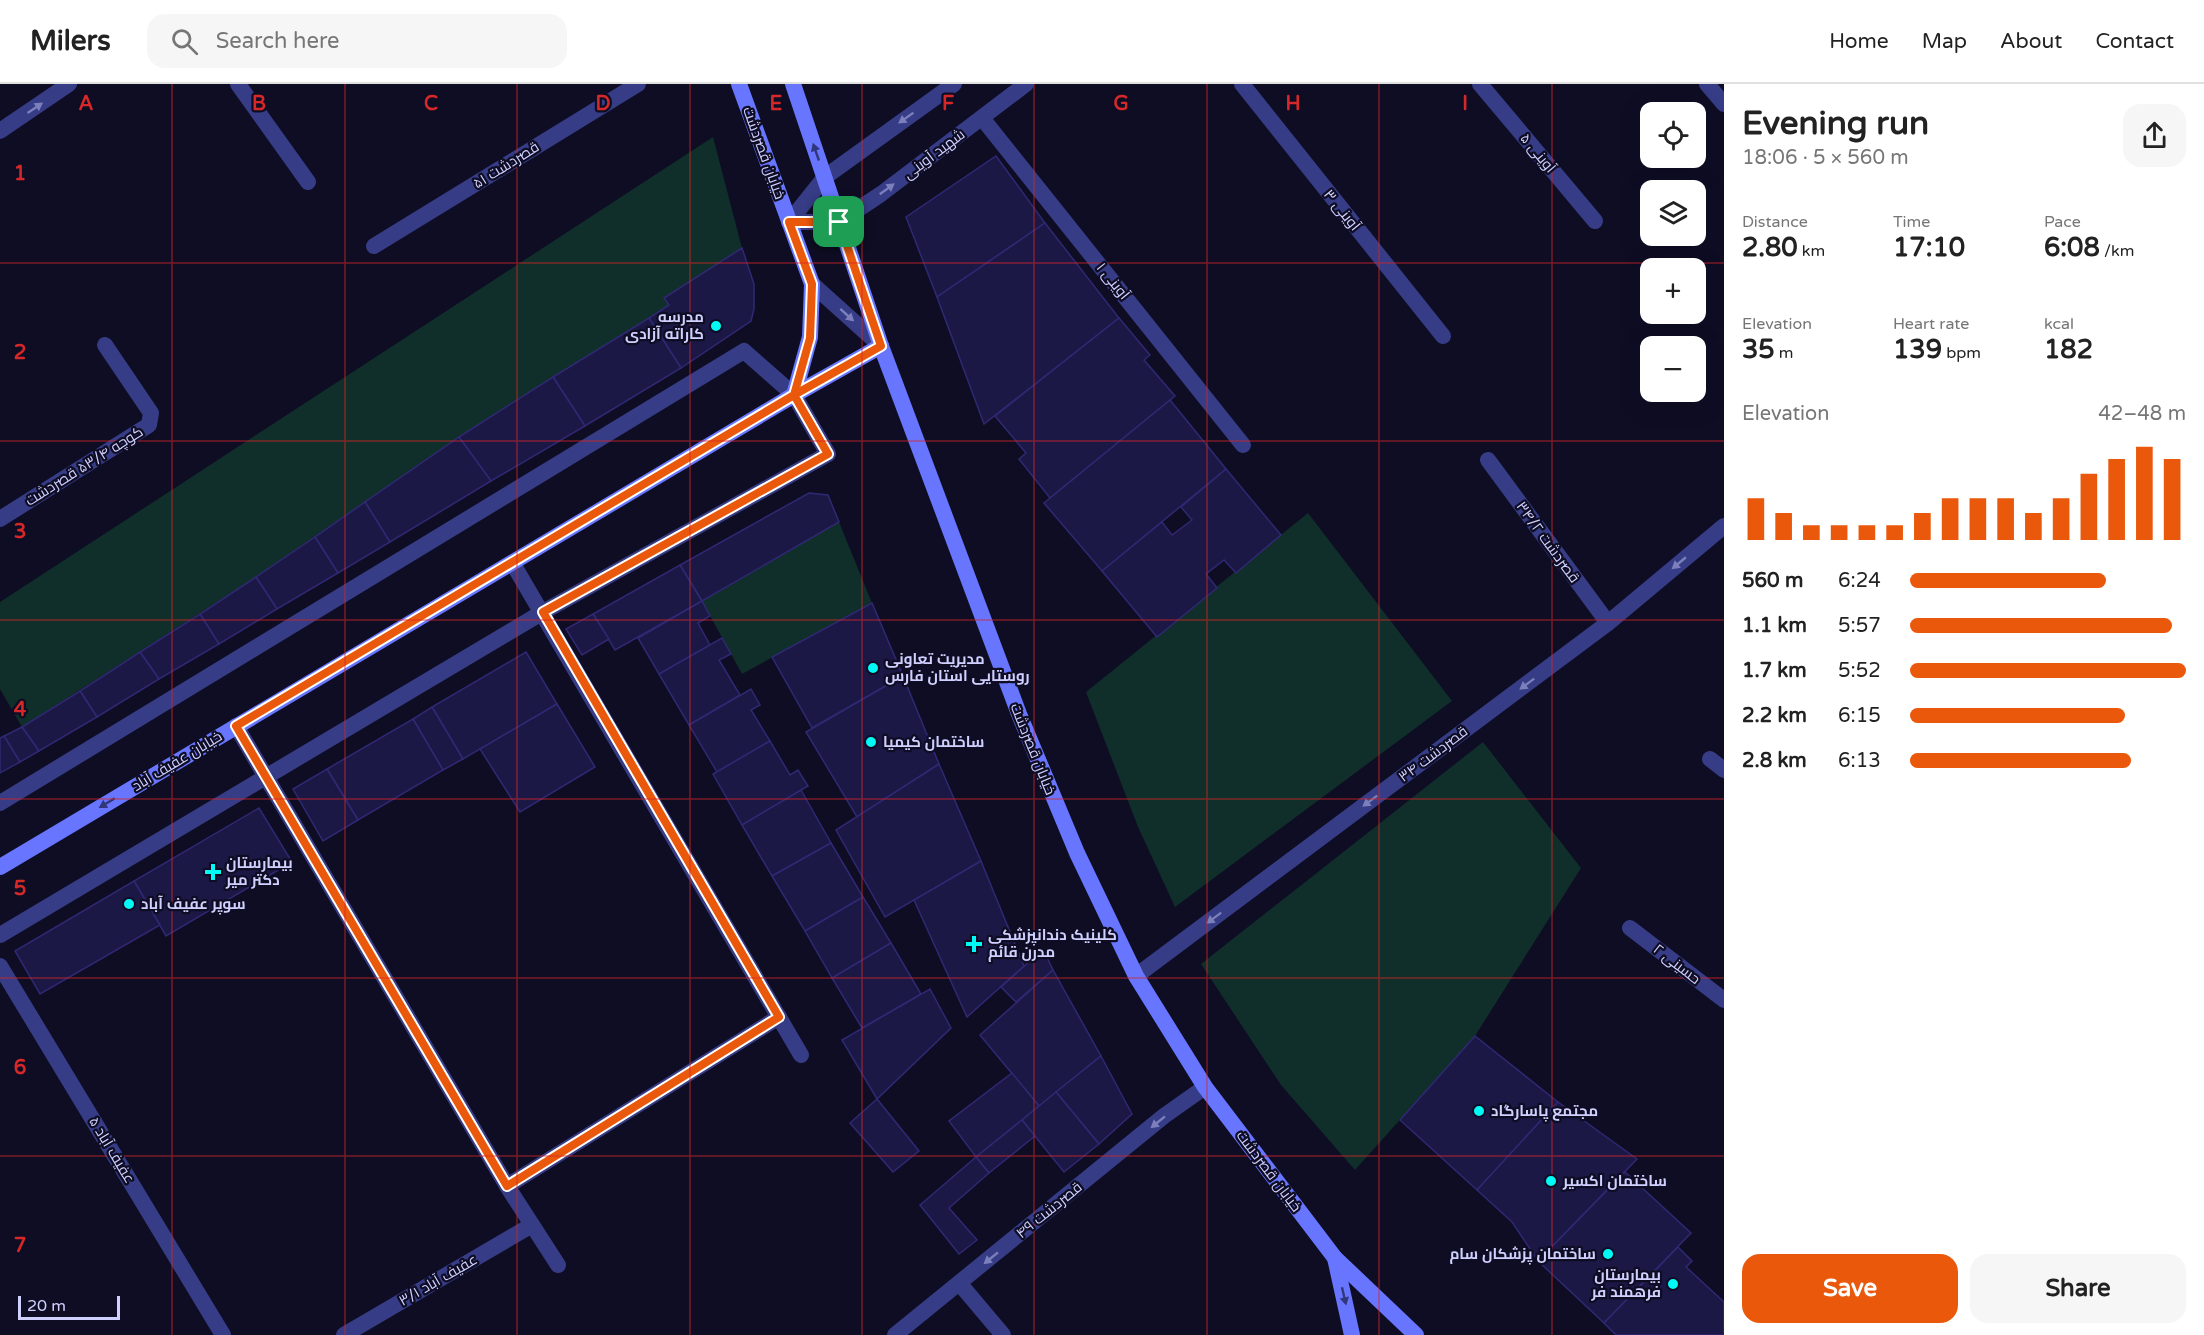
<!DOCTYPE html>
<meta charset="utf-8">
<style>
body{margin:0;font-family:"Varela Round",Cairo,sans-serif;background:#f6f6f6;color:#222;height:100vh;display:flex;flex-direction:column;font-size:22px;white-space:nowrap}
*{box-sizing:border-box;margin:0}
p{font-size:20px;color:#767676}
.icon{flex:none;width:33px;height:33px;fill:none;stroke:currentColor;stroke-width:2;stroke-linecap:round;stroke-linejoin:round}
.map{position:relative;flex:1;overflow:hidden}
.sheet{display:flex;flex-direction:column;background:#fff;width:480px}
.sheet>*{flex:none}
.controls{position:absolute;left:1640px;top:18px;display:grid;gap:12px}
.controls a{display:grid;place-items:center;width:66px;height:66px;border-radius:12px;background:#fff;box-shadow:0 6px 24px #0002;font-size:30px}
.scale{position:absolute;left:18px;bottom:15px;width:102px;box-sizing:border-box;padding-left:6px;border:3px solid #d0d0ff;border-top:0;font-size:16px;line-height:21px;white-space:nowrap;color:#d0d0ff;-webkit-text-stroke:4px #0e0d24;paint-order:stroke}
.pin{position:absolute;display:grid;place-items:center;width:51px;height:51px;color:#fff;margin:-26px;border-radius:12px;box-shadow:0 3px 9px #0006}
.round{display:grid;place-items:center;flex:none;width:63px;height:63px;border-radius:18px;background:#f6f6f6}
.headline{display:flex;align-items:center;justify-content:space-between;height:102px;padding:0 18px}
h1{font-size:33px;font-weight:700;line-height:45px}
.stats{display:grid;grid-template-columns:repeat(3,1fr);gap:9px;height:102px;padding:6px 18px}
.stats div{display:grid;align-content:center}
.stats b{font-size:26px;font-weight:700}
.stats small{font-size:16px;font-weight:400}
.stats p{font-size:16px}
.chart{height:168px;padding:12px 18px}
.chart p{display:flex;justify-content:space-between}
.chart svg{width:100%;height:108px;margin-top:6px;stroke:#ea580c;stroke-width:6}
.button{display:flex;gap:12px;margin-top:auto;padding:12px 18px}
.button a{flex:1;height:69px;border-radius:18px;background:#ea580c;color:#fff;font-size:24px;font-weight:700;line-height:69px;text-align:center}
.button a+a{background:#f6f6f6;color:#222}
ul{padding:0 18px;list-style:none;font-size:20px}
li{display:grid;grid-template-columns:96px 72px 1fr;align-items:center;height:45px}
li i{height:15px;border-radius:8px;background:#ea580c}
header{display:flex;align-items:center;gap:36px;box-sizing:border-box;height:84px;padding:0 30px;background:#fff;border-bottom:2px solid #e0e0e0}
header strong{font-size:28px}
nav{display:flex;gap:33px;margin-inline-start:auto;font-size:21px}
.search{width:420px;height:54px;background:#f6f6f6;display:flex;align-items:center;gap:15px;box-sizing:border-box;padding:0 21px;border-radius:18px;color:#767676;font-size:22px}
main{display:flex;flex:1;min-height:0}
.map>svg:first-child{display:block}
.green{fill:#102e2a}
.building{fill:#1c1846;stroke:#2f2973;stroke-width:1.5}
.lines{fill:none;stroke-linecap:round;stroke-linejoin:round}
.service{stroke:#363c85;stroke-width:16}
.pedestrian{stroke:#363c85;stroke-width:16}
.minor{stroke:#363c85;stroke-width:16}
.tertiary{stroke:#363c85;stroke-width:16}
.secondary{stroke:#6775ff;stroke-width:16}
.oneway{fill:#7b7fbc}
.oneway2{fill:#32377c}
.route-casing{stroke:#fff;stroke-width:12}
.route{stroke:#ea580c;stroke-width:8}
.grid{fill:none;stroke:#d62828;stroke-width:1.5;stroke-opacity:0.55}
.poi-dot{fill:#00fbf7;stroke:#0e0d24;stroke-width:2}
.labels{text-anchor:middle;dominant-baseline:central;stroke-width:4.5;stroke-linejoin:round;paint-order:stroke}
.street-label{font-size:15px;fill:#d0d0ff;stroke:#0e0d24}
.poi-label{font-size:15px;font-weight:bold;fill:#d0d0ff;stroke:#0e0d24;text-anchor:start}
.grid-label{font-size:20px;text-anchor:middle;font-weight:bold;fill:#d62828;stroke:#0e0d24;stroke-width:4.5;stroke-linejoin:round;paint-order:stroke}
</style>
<header>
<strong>Milers</strong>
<div class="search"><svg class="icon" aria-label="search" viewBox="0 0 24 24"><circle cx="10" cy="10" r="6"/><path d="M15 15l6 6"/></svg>Search here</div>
<nav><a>Home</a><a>Map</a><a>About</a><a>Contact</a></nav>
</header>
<main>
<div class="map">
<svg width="1724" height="1251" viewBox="0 0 1724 1251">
<rect width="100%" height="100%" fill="#0e0d24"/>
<g class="green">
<path d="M713 53 742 164 665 214 669 221 459 353 256 493 22 643 0 605V518Z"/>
<path d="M1308 429 1452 617 1175 823 1138 743 1086 608Z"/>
<path d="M839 438 872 519 742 590 702 517Z"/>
<path d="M1483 658 1581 784 1475 952 1355 1086 1281 1001 1201 880Z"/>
</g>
<g class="building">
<path d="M996 72 1045 139 937 213 906 133Z"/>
<path d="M1045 139 1119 234 984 340 937 213Z"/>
<path d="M742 164 754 200V225L751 237 681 284 649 234 669 221 664 214Z"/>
<path d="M649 234 681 284 585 342 553 293Z"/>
<path d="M1119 234 1150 271 1144 276 1175 312 1050 414 1019 375 1026 369 995 332Z"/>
<path d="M553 293 585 342 491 397 459 353Z"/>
<path d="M1170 316 1226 385 1102 487 1044 419Z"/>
<path d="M459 353 491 397 390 458 365 418Z"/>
<path d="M1226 385 1281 451 1236 489 1224 476 1206 490 1217 504 1157 553 1102 487 1162 438 1172 451 1192 436 1181 423Z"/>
<path d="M809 409 828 411 839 438 702 517 680 481Z"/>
<path d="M365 418 390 458 338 489 315 453Z"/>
<path d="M315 453 338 489 277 525 256 493Z"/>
<path d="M680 481 702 517 615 566 593 530Z"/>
<path d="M256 493 277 525 219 560 200 530Z"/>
<path d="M702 517 710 532 698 539 710 561 659 590 638 554Z"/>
<path d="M872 519 903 592 812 644 772 573Z"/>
<path d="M200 530 219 560 159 595 140 568Z"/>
<path d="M593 530 609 555 582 571 566 545Z"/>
<path d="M722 554 731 570 719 576 740 611 689 641 659 590Z"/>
<path d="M140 568 159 595 97 633 80 607Z"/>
<path d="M526 568 557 620 463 675 432 623Z"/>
<path d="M903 592 939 680 857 733 806 648Z"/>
<path d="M751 605 760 621 751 626 770 657 717 688 689 641Z"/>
<path d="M80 607 97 633 39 667 22 643Z"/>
<path d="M557 620 595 683 520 728 480 665Z"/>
<path d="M432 623 463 675 443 686 413 635Z"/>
<path d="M413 635 443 686 358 736 327 685Z"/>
<path d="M22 643 39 667 20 678 4 652Z"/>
<path d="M4 652 20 678 0 689V654Z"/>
<path d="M770 657 790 691 798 686 808 702 742 741 713 690Z"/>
<path d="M939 680 981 777 885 833 836 746Z"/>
<path d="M327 685 358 736 323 757 293 705Z"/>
<path d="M801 706 831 759 772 792 742 741Z"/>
<path d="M259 724 292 778 166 852 134 797Z"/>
<path d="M831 759 863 813 805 847 772 792Z"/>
<path d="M981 777 1024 882 967 933 914 816Z"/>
<path d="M134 797 160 841 40 910 15 867Z"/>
<path d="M863 813 891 859 832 894 805 847Z"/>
<path d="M891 859 921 910 862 944 832 894Z"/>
<path d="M1043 865 1053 886 1016 918 1001 903Z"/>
<path d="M1053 886 1101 972 1039 1022 980 951Z"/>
<path d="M930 905 951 944 877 1015 842 956Z"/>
<path d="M1475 952 1558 1018 1477 1106 1400 1036Z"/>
<path d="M1101 972 1132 1030 1099 1060 1056 1008Z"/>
<path d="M1012 989 1039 1022 976 1073 949 1037Z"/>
<path d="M1056 1008 1099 1060 1064 1088 1022 1036Z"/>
<path d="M877 1015 919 1067 893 1088 850 1039Z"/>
<path d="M1558 1018 1637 1075 1538 1177 1512 1138 1477 1106Z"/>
<path d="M1022 1036 1035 1052 989 1089 976 1073Z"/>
<path d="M976 1073 989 1089 949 1124 977 1156 959 1170 920 1121Z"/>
<path d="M1625 1088 1691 1149 1604 1239 1538 1177Z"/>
<path d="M1678 1163 1692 1177 1686 1183 1724 1218V1251H1616L1604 1239Z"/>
</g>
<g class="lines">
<path class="service" d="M812 200 881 262"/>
<path class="pedestrian" d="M0 719 744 267 794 311 828 370 543 528 0 851"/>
<g class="minor">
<path d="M238 0 308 98"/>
<path d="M1242 0 1443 252"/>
<path d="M1480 0 1595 137"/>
<path d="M1707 0 1724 20"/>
<path d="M982 34 1243 361"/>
<path d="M0 47 69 0"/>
<path d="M374 162 638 0"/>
<path d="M1488 376 1608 539"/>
<path d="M0 435 149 341 151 329 105 261"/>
<path d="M513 480 801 971"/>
<path d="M236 642 507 1102 558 1181"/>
<path d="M1710 675 1724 686"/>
<path d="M1630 844 1724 916"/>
<path d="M0 882 223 1251"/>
<path d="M1136 892 1608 539 1724 442"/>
<path d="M507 1102 779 933"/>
<path d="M960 1200 1003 1251"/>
<path d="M344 1251 532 1141"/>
<path d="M895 1251 1164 1032 1205 1003"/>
</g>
<g class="tertiary">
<path d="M789 138H839L881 110 1026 0"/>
<path d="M789 138 825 93 954 0"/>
</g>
<g class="secondary">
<path d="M739 0 812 200 810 253 794 311"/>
<path d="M793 0 881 262 1019 630 1077 769 1136 892 1205 1003 1335 1174 1416 1251"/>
<path d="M0 783 794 311 881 262"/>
<path d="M1335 1174 1352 1251"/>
</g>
</g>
<defs><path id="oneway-solid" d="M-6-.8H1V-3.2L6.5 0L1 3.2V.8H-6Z" transform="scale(1.5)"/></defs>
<g class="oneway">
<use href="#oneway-solid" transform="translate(35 24) rotate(-34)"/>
<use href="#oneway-solid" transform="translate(906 34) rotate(145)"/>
<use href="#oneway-solid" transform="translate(887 105) rotate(-36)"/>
<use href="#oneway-solid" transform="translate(847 231) rotate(42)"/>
<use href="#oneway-solid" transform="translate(1679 479) rotate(140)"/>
<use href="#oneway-solid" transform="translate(1527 600) rotate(143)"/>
<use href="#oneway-solid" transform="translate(1370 717) rotate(143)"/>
<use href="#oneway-solid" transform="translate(1214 834) rotate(143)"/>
<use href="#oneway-solid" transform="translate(1158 1038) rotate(141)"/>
<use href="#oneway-solid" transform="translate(991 1174) rotate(141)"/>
</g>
<g class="oneway2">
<use href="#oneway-solid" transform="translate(816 68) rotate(-109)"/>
<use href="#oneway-solid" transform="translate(107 719) rotate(149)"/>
<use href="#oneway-solid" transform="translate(1344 1212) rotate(77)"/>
</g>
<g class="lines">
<g class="route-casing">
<path id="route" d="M839 138H789L812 200 810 254 794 311 236 642 507 1102 779 933 543 528 828 370 794 311 881 262 839 138"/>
</g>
<use href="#route" class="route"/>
</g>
<path class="grid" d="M172 0V1251M345 0V1251M517 0V1251M690 0V1251M862 0V1251M1034 0V1251M1207 0V1251M1379 0V1251M1552 0V1251M0 179H1724M0 357H1724M0 536H1724M0 715H1724M0 894H1724M0 1072H1724"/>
<g class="poi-dot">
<circle cx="716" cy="242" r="6"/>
<circle cx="873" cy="584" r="6"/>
<circle cx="871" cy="658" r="6"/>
<path d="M210 779h6v6h6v6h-6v6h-6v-6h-6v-6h6z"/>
<circle cx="129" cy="820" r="6"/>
<path d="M971 851h6v6h6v6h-6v6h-6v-6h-6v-6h6z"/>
<circle cx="1479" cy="1027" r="6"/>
<circle cx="1551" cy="1097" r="6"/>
<circle cx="1608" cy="1170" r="6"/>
<circle cx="1673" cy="1200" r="6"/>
</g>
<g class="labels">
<g class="street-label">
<text transform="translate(764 69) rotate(70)">خیابان قصردشت</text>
<text transform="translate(1538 69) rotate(50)">۵ آوینی</text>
<text transform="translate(934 70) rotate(-37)">شهید آوینی</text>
<text transform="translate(506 81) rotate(-32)">۵۱ قصردشت</text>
<text transform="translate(1342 126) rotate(51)">۳ آوینی</text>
<text transform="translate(1113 197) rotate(51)">۱ آوینی</text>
<text transform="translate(84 382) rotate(-32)">کوچه ۵۳/۴ قصردشت</text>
<text transform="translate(1548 458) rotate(54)">قصردشت ۳۴/۲</text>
<text transform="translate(1033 665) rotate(68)">خیابان قصردشت</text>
<text transform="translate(1433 670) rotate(-37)">قصردشت ۳۴</text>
<text transform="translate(177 677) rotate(-31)">خیابان عفیف آباد</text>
<text transform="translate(1677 880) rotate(38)">۲ حسینی</text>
<text transform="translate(112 1066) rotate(59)">عفیف آباد ۵</text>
<text transform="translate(1269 1087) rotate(53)">خیابان قصردشت</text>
<text transform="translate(1049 1126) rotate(-39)">قصردشت ۴۹</text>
<text transform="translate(438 1196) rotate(-30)">عفیف آباد ۳/۱</text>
</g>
<g class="poi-label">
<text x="704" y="233" text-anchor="end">مدرسه<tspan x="704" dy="17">کاراته آزادی</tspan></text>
<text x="885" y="575">مدیریت تعاونی<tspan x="885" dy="17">روستایی استان فارس</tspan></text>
<text x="883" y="658">ساختمان کیمیا</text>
<text x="226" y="779">بیمارستان<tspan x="226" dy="17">دکتر میر</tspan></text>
<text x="141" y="820">سوپر عفیف آباد</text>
<text x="988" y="851">کلینیک دندانپزشکی<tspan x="988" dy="17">مدرن قائم</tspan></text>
<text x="1491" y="1027">مجتمع پاسارگاد</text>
<text x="1563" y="1097">ساختمان اکسیر</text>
<text x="1596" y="1170" text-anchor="end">ساختمان پزشکان سام</text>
<text x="1661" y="1191" text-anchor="end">بیمارستان<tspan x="1661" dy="17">فرهمند فر</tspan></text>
</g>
</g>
<g class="grid-label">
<text x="86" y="26">A</text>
<text x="259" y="26">B</text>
<text x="431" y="26">C</text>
<text x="603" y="26">D</text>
<text x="776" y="26">E</text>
<text x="948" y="26">F</text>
<text x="1121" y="26">G</text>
<text x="1293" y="26">H</text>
<text x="1465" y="26">I</text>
<text x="20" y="96">1</text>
<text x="20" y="275">2</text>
<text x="20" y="454">3</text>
<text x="20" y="632">4</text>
<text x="20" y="811">5</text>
<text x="20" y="990">6</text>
<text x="20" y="1168">7</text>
</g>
</svg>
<div class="controls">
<a><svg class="icon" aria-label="locate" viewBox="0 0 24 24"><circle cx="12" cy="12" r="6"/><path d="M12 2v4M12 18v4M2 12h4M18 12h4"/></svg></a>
<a><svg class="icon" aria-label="layers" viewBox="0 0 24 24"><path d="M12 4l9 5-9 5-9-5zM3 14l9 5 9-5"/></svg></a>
<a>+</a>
<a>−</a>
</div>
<div class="scale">20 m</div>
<div class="pin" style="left:839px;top:138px;background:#1e9e55"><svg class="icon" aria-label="arrive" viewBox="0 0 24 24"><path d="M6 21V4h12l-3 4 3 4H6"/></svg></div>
</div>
<section class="sheet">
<div class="headline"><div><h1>Evening run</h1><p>18:06 · 5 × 560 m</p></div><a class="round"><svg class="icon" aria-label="share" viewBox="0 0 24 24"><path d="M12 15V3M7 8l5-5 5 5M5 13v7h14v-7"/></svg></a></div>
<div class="stats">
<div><p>Distance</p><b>2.80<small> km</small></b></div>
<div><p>Time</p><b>17:10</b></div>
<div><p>Pace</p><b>6:08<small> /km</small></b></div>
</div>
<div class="stats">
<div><p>Elevation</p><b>35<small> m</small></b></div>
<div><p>Heart rate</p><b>139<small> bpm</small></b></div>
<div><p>kcal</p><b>182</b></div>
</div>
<div class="chart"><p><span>Elevation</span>42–48 m</p>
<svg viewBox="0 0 160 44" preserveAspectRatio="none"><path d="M5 44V27M15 44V33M25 44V38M35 44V38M45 44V38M55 44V38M65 44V33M75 44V27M85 44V27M95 44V27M105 44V33M115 44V27M125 44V17M135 44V11M145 44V6M155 44V11"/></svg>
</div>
<ul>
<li><b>560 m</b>6:24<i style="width:71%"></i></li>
<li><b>1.1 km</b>5:57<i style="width:95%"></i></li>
<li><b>1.7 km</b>5:52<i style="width:100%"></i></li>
<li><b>2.2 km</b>6:15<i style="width:78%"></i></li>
<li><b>2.8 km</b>6:13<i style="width:80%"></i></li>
</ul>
<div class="button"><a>Save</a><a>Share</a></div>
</section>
</main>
